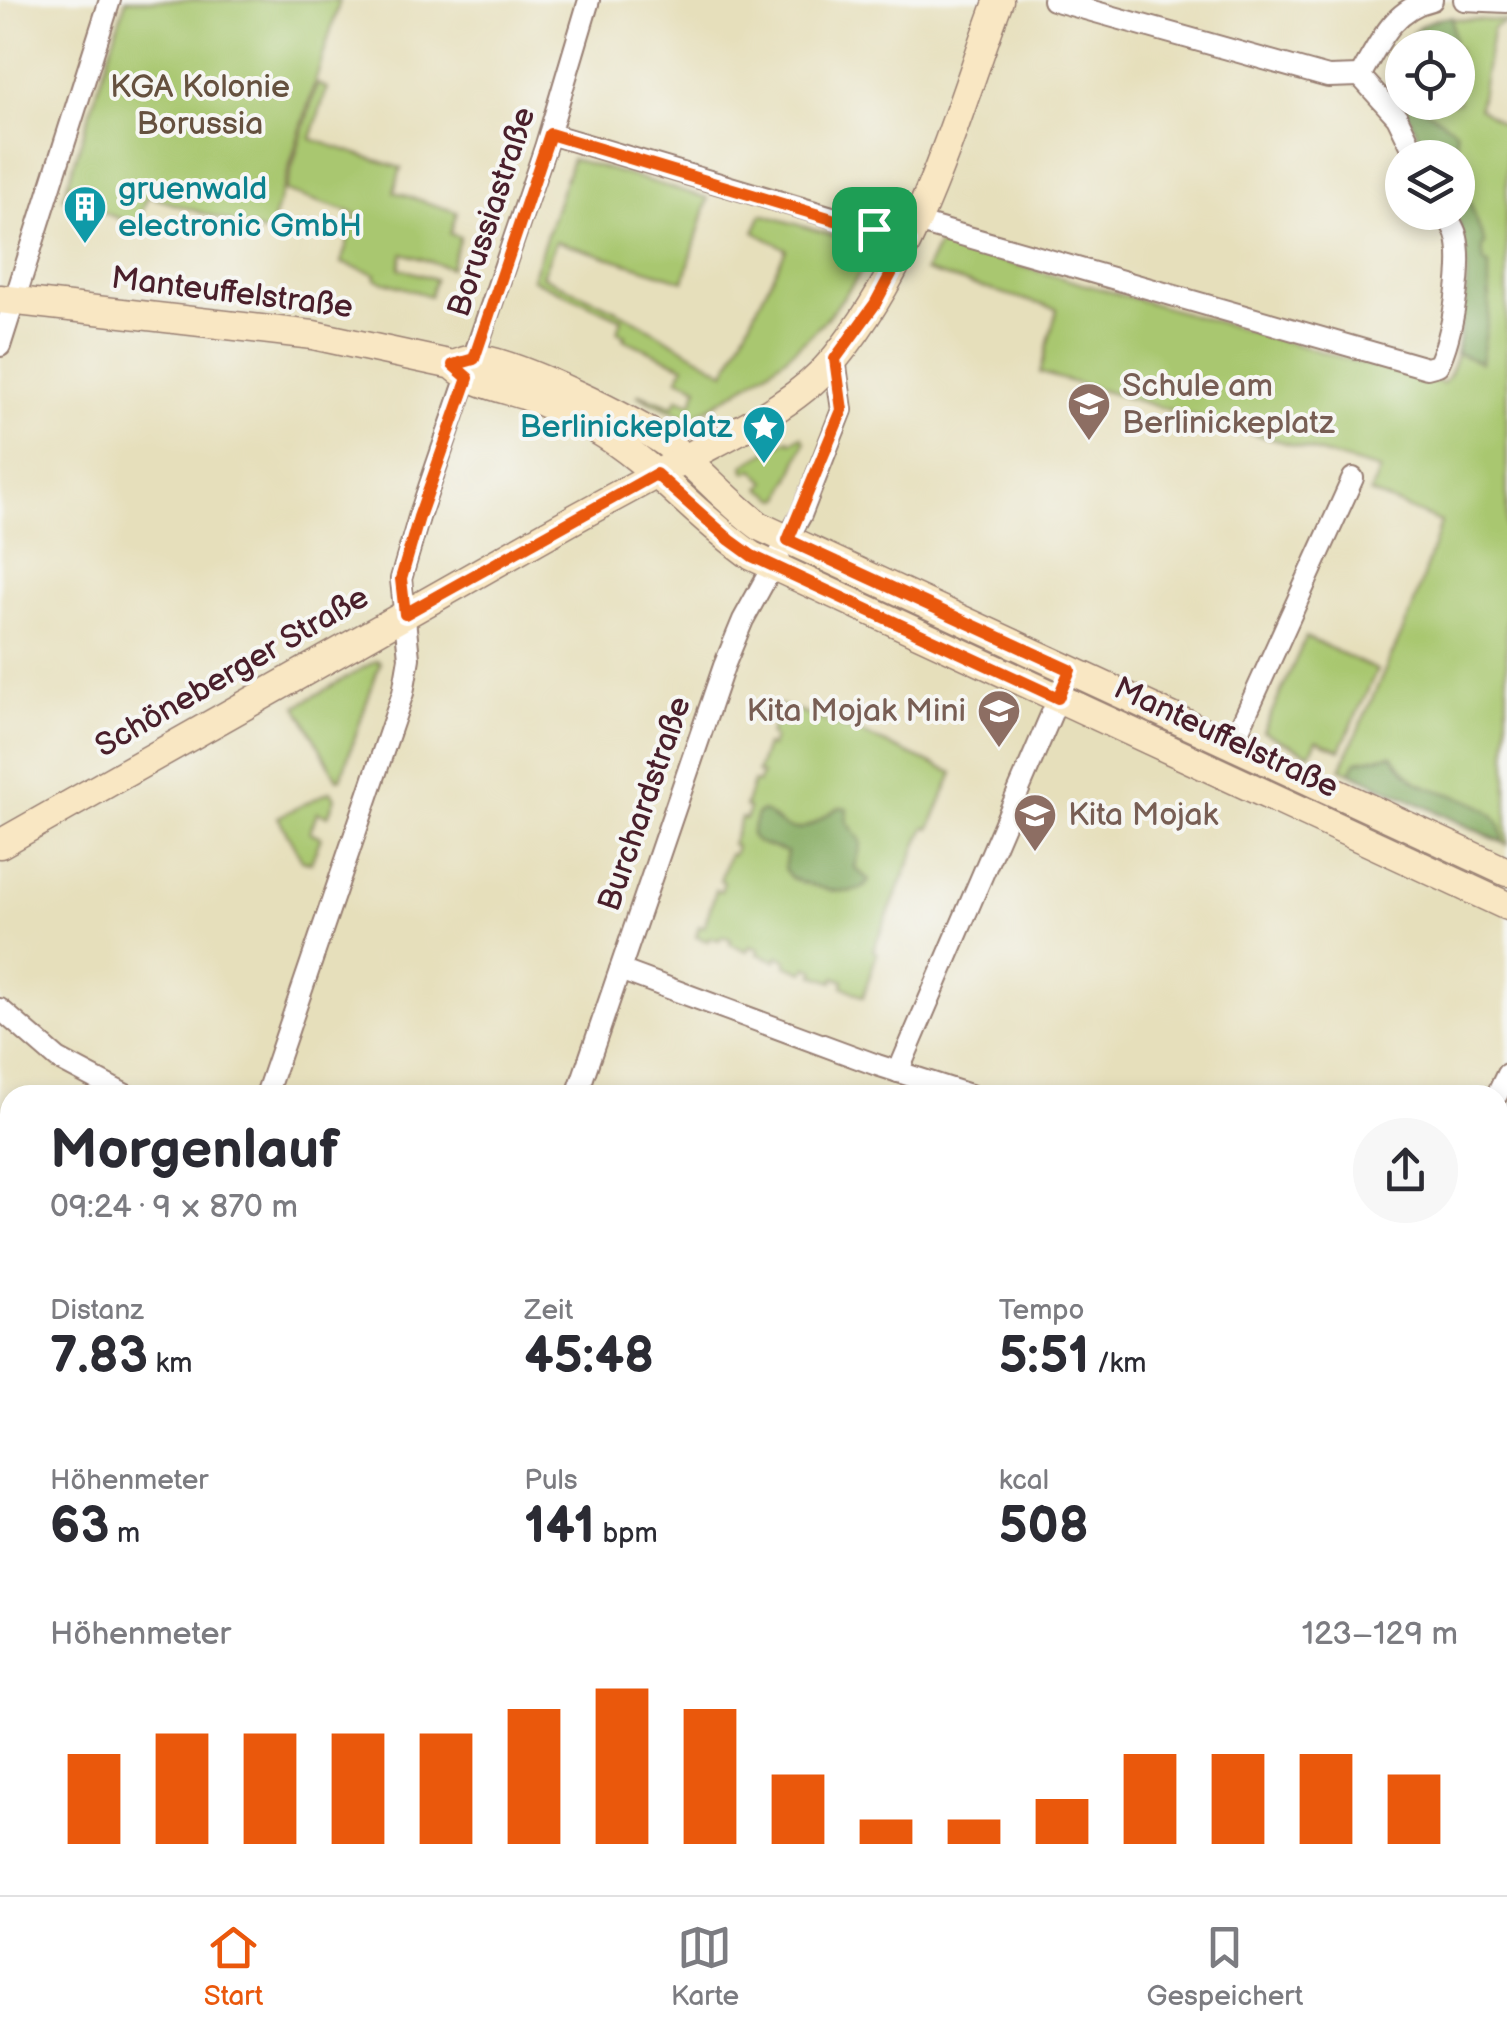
<!DOCTYPE html>
<html lang="de">
<meta charset="utf-8">
<style>
body{margin:0;font-family:"Balsamiq Sans",sans-serif;background:#f7f7f7;color:#2b2b33;height:100vh;display:flex;flex-direction:column;font-size:38px;white-space:nowrap}
*{box-sizing:border-box;margin:0}
p{font-size:32px;color:#7c7c81}
.icon{flex:none;width:55px;height:55px;fill:none;stroke:currentColor;stroke-width:2;stroke-linecap:round;stroke-linejoin:round}
.map{position:relative;flex:1;overflow:hidden}
.side{position:absolute;left:0px;top:1085px;width:1508px;height:810px;display:flex;flex-direction:column;background:#fff;border-radius:30px 30px 0 0;box-shadow:0 5px 15px #0003}
.side>*{flex:none}
.tools{position:absolute;left:1385px;top:30px;display:grid;gap:20px}
.tools a{display:grid;place-items:center;width:90px;height:90px;border-radius:50%;background:#fff;box-shadow:0 5px 15px #0003;font-size:50px}
.pin{position:absolute;display:grid;place-items:center;width:85px;height:85px;color:#fff;margin:-42px;border-radius:20px;box-shadow:0 5px 15px #0006}
.round{display:grid;place-items:center;flex:none;width:105px;height:105px;border-radius:52px;background:#f7f7f7}
.head{display:flex;align-items:center;justify-content:space-between;height:170px;padding:0 50px}
h1{font-size:55px;font-weight:700;line-height:75px}
.figures{display:grid;grid-template-columns:repeat(3,1fr);gap:15px;height:170px;padding:10px 50px}
.figures div{display:grid;align-content:center}
.figures b{font-size:50px;font-weight:700}
.figures small{font-size:28px;font-weight:400}
.figures p{font-size:28px}
.chart{height:280px;padding:20px 50px}
.chart p{display:flex;justify-content:space-between}
.chart svg{width:100%;height:180px;margin-top:10px;stroke:#ea580c;stroke-width:6}
.menu{display:flex;justify-content:space-around;align-items:center;height:140px;border-top:2px solid #e1e1e2;background:#fff;font-size:28px;color:#7c7c81}
.menu a{display:grid;justify-items:center;gap:5px}
.menu .selected{color:#ea580c}
.map>svg:first-child{display:block}
.green{fill:#a9c76f;stroke:#7a734d;stroke-width:2.5}
.forest{fill:#86ac62;stroke:#686646;stroke-width:2.5}
.lines{fill:none;stroke-linecap:round;stroke-linejoin:round}
.minor-casing{stroke:#987f73;stroke-width:24}
.tertiary-casing{stroke:#987f73;stroke-width:29}
.secondary-casing{stroke:#987f73;stroke-width:31}
.minor{stroke:#fff;stroke-width:20}
.tertiary{stroke:#fff;stroke-width:25}
.secondary{stroke:#f9e7c3;stroke-width:28}
.route-casing{stroke:#fff;stroke-width:20}
.route{stroke:#ea580c;stroke-width:12}
.labels{text-anchor:middle;dominant-baseline:central;stroke-width:8;stroke-linejoin:round;paint-order:stroke}
.park-label{font-size:32px;fill:#66513f;stroke:#f6f6f2}
.culture-label{font-size:32px;fill:#0d838f;stroke:#f6f6f2;text-anchor:start}
.street-label{font-size:32px;fill:#4a1f2b;stroke:#f6f6f2}
.education-label{font-size:32px;fill:#785e54;stroke:#f6f6f2;text-anchor:start}
</style>
<div class="map">
<svg width="1507" height="1895" viewBox="0 0 1507 1895">
<rect width="100%" height="100%" fill="#f6f6f2"/>
<filter id="ink" filterUnits="userSpaceOnUse"><feTurbulence type="fractalNoise" baseFrequency=".01" numOctaves="2"/><feDisplacementMap in="SourceGraphic" scale="20" xChannelSelector="R" yChannelSelector="G"/><feConvolveMatrix kernelMatrix="1 2 1 2 8 2 1 2 1" color-interpolation-filters="sRGB"/></filter>
<filter id="wash" filterUnits="userSpaceOnUse"><feTurbulence type="fractalNoise" baseFrequency=".0048" numOctaves="4" result="noise"/><feDisplacementMap in="SourceGraphic" scale="40" xChannelSelector="R" yChannelSelector="G"/><feGaussianBlur stdDeviation="2.25" result="paint"/><feColorMatrix in="noise" values="0 0 0 0 0 0 0 0 0 0 0 0 0 0 0 0 0 1.4 0 .05"/><feComposite in="paint" operator="in"/></filter>
<g filter="url(#wash)">
<rect width="100%" height="100%" fill="#e6dfbb"/>
<g class="green">
<path d="M126 0H340L269 234 148 196 137 225 63 198Z"/>
<path d="M1437 18 1507 21 1493 28 1479 108 1507 127V845L1341 768 1412 610 1441 522 1370 493 1380 470 1040 373 1057 309 925 271 939 243 1361 363 1443 383C1464 363 1470 266 1465 236 1463 229 1459 221 1458 213 1455 196 1458 175 1458 158L1428 157 1403 103 1458 102V48H1402V101C1390 61 1398 36 1437 18Z"/>
<path d="M317 84 327 88 311 139 401 168 394 192 457 212 450 234 460 237 450 268 403 253 399 268 435 279 430 296 375 279 376 274 341 263 356 214 285 191Z"/>
<path d="M572 159 708 198 684 281 556 241 542 276 623 313 725 372 786 249 754 232 762 214 849 240 862 270C815 345 765 375 690 419L638 396 639 394 673 406 678 398 692 403 698 387 678 378 684 366 623 339 625 335 617 332 622 319 532 279Z"/>
<path d="M802 436 805 442 782 498 778 499 761 488 766 482 753 469 747 473 745 471 744 465 789 439 791 442Z"/>
<path d="M1306 637 1377 670 1340 750 1317 740 1310 754 1263 732Z"/>
<path d="M377 660 380 663 341 778 337 779 297 706Z"/>
<path d="M780 705 861 733 953 773 930 828 925 827 873 950 877 953 863 997 843 986 844 981 835 977 833 982 814 975 816 970 807 967 804 972 786 965 787 960 778 956 776 961 758 954 759 949 750 946 747 951 730 944 731 939 722 936 719 940 710 937 708 941 696 937 699 926 704 927 716 890 721 891 724 882 720 880 729 854 733 855 736 846 732 844 741 818 746 819 749 809 745 807 753 782 758 783 762 774 757 772 766 745 771 747 774 737 770 735Z"/>
<path d="M331 791 335 798 328 816 317 812 310 832 321 837 311 863 302 860 278 817Z"/>
<path d="M911 1885H1177L1173 1895H940Z"/>
</g>
<g class="forest">
<path d="M1452 17 1454 47 1402 48V60L1399 54C1411 30 1425 18 1452 17Z"/>
<path d="M1403 103H1416L1456 130 1459 173 1485 244 1482 247 1484 263 1489 265V311L1481 363 1456 353C1465 305 1475 258 1454 213L1458 212V158L1428 157Z"/>
<path d="M1391 755C1401 764 1406 776 1419 783 1443 796 1507 800 1502 842L1351 772 1357 761Z"/>
<path d="M840 807 847 808V822C867 848 862 836 855 868L869 880C855 904 812 885 791 878L784 869 787 852 756 842 751 835 757 814 764 811C771 815 776 822 784 826 804 837 823 815 840 807Z"/>
</g>
</g>
<g filter="url(#ink)">
<g class="lines">
<g class="minor-casing">
<g id="minor">
<path d="M1053 0 1328 77 1360 76"/>
<path d="M1464 0 1507 2"/>
<path d="M1360 76C1379 44 1392 9 1432 0"/>
<path d="M1360 76 1397 117 1417 158"/>
<path d="M550 134 873 229 908 242"/>
<path d="M916 222 1427 368 1438 365C1452 338 1465 263 1456 234 1454 227 1448 219 1445 212"/>
<path d="M0 346 110 0"/>
<path d="M1232 745 1353 478"/>
<path d="M620 970 877 1065 970 1095"/>
<path d="M0 1009 58 1059 126 1095"/>
<path d="M898 1072 1063 687"/>
<path d="M266 1095 403 693 409 658 401 579 419 517 545 148 589 0"/>
<path d="M577 1095 724 666 743 620 801 515 842 410 835 359"/>
<path d="M1497 1095 1507 1074"/>
<path d="M1498 1264 1507 1268"/>
<path d="M1498 1712 1507 1715"/>
<path d="M0 1893 10 1864"/>
<path d="M1237 1895 1251 1885"/>
</g>
</g>
<g class="tertiary-casing">
<g id="tertiary">
<path d="M0 1728 10 1732"/>
<path d="M435 1885 463 1895"/>
</g>
</g>
<g class="secondary-casing">
<g id="secondary">
<path d="M0 299 313 335 453 365C473 383 498 387 524 395 548 404 572 415 594 428 653 462 696 517 752 556L1507 906"/>
<path d="M453 365C460 363 468 359 475 359 510 359 641 423 670 446 702 471 728 503 761 527L1507 872"/>
<path d="M0 844C191 735 382 626 574 519 616 496 658 473 700 451 749 425 801 400 836 357 919 255 954 121 999 0"/>
</g>
</g>
<use href="#minor" class="minor"/>
<use href="#tertiary" class="tertiary"/>
<use href="#secondary" class="secondary"/>
</g>
</g>
<g class="lines" filter="url(#ink)">
<g class="route-casing">
<path id="route" d="M550 134 908 242 875 304 835 359 842 410 788 540 1070 670 1058 698 752 556 730 540 656 474 405 614 401 579 419 517 468 378 453 365 474 359Z"/>
</g>
<use href="#route" class="route"/>
</g>
<defs>
<g id="building-pin" transform="scale(2.25)"><path d="M0 17L-7.5 6A9.5 9.5 0 1 1 7.5 6Z" fill="#0f9aa8" stroke="#f6f6f2"/><path d="M-4-6H4V6H1V3H-1V6H-4ZM-2.5-4.3h1.7v1.8h-1.7ZM.8-4.3h1.7v1.8H.8ZM-2.5-1h1.7V.8h-1.7ZM.8-1h1.7V.8H.8Z" fill="#fff"/></g>
<g id="school-pin" transform="scale(2.25)"><path d="M0 17L-7.5 6A9.5 9.5 0 1 1 7.5 6Z" fill="#8d6e63" stroke="#f6f6f2"/><path d="M0-5L7-2L0 1L-7-2ZM-4 1L0 2.5L4 1V4Q0 6-4 4Z" fill="#fff"/></g>
<g id="sight-pin" transform="scale(2.25)"><path d="M0 17L-7.5 6A9.5 9.5 0 1 1 7.5 6Z" fill="#0f9aa8" stroke="#f6f6f2"/><path d="M0-6L1.8-2.2L6-1.7L2.9 1.2L3.7 5.4L0 3.3L-3.7 5.4L-2.9 1.2L-6-1.7L-1.8-2.2Z" fill="#fff"/></g>
</defs>
<g fill-rule="evenodd">
<use href="#building-pin" x="85" y="207"/>
<use href="#school-pin" x="1089" y="404"/>
<use href="#sight-pin" x="764" y="427"/>
<use href="#school-pin" x="999" y="711"/>
<use href="#school-pin" x="1035" y="815"/>
</g>
<g class="labels">
<g class="park-label">
<text x="200" y="87">KGA Kolonie<tspan x="200" dy="37">Borussia</tspan></text>
</g>
<g class="culture-label">
<text x="118" y="189">gruenwald<tspan x="118" dy="37">electronic GmbH</tspan></text>
<text x="732" y="427" text-anchor="end">Berlinickeplatz</text>
</g>
<g class="street-label">
<text transform="translate(492 212) rotate(-72)">Borussiastraße</text>
<text transform="translate(232 293) rotate(7)">Manteuffelstraße</text>
<text transform="translate(232 672) rotate(-30)">Schöneberger Straße</text>
<text transform="translate(1226 738) rotate(25)">Manteuffelstraße</text>
<text transform="translate(645 804) rotate(-71)">Burchardstraße</text>
</g>
<g class="education-label">
<text x="1122" y="386">Schule am<tspan x="1122" dy="37">Berlinickeplatz</tspan></text>
<text x="966" y="711" text-anchor="end">Kita Mojak Mini</text>
<text x="1068" y="815">Kita Mojak</text>
</g>
</g>
</svg>
<div class="tools">
<a><svg class="icon" aria-label="locate" viewBox="0 0 24 24"><circle cx="12" cy="12" r="6"/><path d="M12 2v4M12 18v4M2 12h4M18 12h4"/></svg></a>
<a><svg class="icon" aria-label="layers" viewBox="0 0 24 24"><path d="M12 4l9 5-9 5-9-5zM3 14l9 5 9-5"/></svg></a>
</div>
<div class="pin" style="left:874px;top:229px;background:#1e9e55"><svg class="icon" aria-label="arrive" viewBox="0 0 24 24"><path d="M6 21V4h12l-3 4 3 4H6"/></svg></div>
<section class="side">
<div class="head"><div><h1>Morgenlauf</h1><p>09:24 · 9 × 870 m</p></div><a class="round"><svg class="icon" aria-label="share" viewBox="0 0 24 24"><path d="M12 15V3M7 8l5-5 5 5M5 13v7h14v-7"/></svg></a></div>
<div class="figures">
<div><p>Distanz</p><b>7.83<small> km</small></b></div>
<div><p>Zeit</p><b>45:48</b></div>
<div><p>Tempo</p><b>5:51<small> /km</small></b></div>
</div>
<div class="figures">
<div><p>Höhenmeter</p><b>63<small> m</small></b></div>
<div><p>Puls</p><b>141<small> bpm</small></b></div>
<div><p>kcal</p><b>508</b></div>
</div>
<div class="chart"><p><span>Höhenmeter</span>123–129 m</p>
<svg viewBox="0 0 160 44" preserveAspectRatio="none"><path d="M5 44V22M15 44V17M25 44V17M35 44V17M45 44V17M55 44V11M65 44V6M75 44V11M85 44V27M95 44V38M105 44V38M115 44V33M125 44V22M135 44V22M145 44V22M155 44V27"/></svg>
</div>
</section>
</div>
<nav class="menu">
<a class="selected"><svg class="icon" aria-label="home" viewBox="0 0 24 24"><path d="M3 11l9-7 9 7M6 9v11h12V9"/></svg>Start</a>
<a><svg class="icon" aria-label="map" viewBox="0 0 24 24"><path d="M3 6l6-2 6 2 6-2v14l-6 2-6-2-6 2zM9 4v14M15 6v14"/></svg>Karte</a>
<a><svg class="icon" aria-label="saved" viewBox="0 0 24 24"><path d="M7 4h10v16l-5-4-5 4z"/></svg>Gespeichert</a>
</nav>
